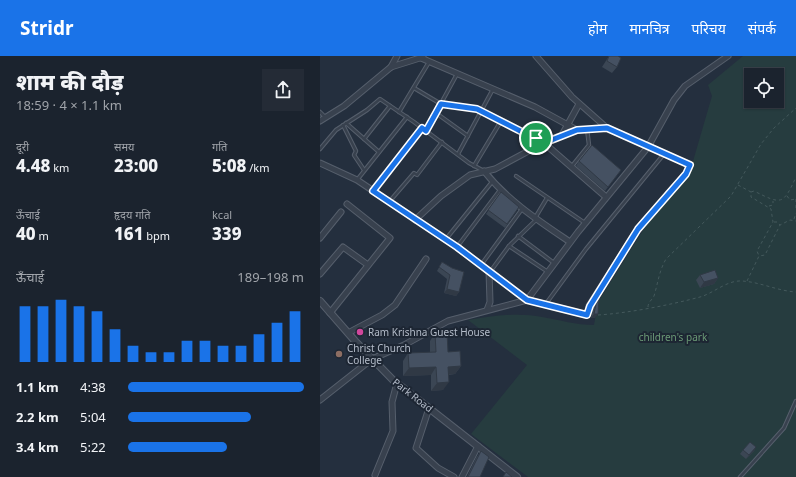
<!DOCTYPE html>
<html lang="hi">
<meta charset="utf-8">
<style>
body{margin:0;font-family:"Noto Sans","Noto Sans Devanagari",sans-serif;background:#242b36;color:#f1f3f6;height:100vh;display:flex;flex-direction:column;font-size:15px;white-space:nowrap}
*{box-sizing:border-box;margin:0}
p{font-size:13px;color:#a0a4aa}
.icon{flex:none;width:22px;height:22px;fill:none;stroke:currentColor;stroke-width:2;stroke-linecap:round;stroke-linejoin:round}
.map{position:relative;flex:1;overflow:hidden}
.panel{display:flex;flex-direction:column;background:#1b232e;width:320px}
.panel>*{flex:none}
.fabs{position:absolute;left:424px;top:12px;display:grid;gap:8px}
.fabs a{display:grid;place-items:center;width:40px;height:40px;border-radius:0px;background:#1b232e;box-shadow:0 1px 3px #0004,0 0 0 1px #39404a;font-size:20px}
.pin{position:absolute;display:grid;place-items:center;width:34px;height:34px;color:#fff;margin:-17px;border:2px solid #fff;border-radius:50%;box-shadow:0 1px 4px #0007}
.round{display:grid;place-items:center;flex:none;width:42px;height:42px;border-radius:0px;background:#242b36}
.overview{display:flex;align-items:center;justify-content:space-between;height:68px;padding:0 16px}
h1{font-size:22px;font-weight:800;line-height:30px}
.stats{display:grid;grid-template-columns:repeat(3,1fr);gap:6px;height:68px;padding:4px 16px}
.stats div{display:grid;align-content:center}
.stats b{font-size:17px;font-weight:800}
.stats small{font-size:11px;font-weight:400}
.stats p{font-size:11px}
.chart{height:112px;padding:8px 16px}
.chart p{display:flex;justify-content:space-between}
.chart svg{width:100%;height:72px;margin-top:4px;stroke:#1a73e8;stroke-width:6}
ul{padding:0 16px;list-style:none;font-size:13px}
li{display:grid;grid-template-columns:64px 48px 1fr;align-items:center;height:30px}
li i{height:10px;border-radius:5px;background:#1a73e8}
header{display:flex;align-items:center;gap:24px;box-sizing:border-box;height:56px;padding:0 20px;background:#1a73e8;color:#fff}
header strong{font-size:19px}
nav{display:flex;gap:22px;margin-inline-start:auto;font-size:14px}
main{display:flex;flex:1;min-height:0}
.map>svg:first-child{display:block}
.green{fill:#263c3f;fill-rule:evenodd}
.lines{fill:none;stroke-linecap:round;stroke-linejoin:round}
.service-casing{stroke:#565f6c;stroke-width:4.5}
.minor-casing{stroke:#565f6c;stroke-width:7}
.tertiary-casing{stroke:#565f6c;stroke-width:8}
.path{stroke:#44595c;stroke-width:1;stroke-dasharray:3 3;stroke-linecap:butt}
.service{stroke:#38414e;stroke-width:2.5}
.minor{stroke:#38414e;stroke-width:5}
.tertiary{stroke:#38414e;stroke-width:6}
.wall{fill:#3b4654}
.shaded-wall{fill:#303945}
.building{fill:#455162;stroke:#303945}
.route-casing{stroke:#fff;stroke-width:8}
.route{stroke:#1a73e8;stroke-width:5}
.hotel-dot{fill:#d1479c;stroke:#1d2633;stroke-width:1.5}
.education-dot{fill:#8d6e63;stroke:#1d2633;stroke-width:1.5}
.labels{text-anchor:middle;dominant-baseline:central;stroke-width:4;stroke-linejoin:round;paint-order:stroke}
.poi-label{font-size:10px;fill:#b4bcc9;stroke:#1d2633;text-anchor:start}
.park-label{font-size:10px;fill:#6b9a76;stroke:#1d2633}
.street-label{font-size:10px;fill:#b4bcc9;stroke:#1d2633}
</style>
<header>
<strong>Stridr</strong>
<nav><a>होम</a><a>मानचित्र</a><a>परिचय</a><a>संपर्क</a></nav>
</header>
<main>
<section class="panel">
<div class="overview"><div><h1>शाम की दौड़</h1><p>18:59 · 4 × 1.1 km</p></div><a class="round"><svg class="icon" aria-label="share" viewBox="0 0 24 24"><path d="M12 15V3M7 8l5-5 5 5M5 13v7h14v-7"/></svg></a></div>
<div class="stats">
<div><p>दूरी</p><b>4.48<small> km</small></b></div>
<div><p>समय</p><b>23:00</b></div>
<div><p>गति</p><b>5:08<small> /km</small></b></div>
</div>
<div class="stats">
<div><p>ऊँचाई</p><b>40<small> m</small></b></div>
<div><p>हृदय गति</p><b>161<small> bpm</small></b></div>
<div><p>kcal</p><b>339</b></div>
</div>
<div class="chart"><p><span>ऊँचाई</span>189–198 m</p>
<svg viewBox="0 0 160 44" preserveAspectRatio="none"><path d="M5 44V10M15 44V10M25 44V6M35 44V10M45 44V13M55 44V24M65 44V34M75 44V38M85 44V38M95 44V31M105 44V31M115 44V34M125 44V34M135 44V27M145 44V20M155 44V13"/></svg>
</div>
<ul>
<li><b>1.1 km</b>4:38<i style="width:100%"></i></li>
<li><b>2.2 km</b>5:04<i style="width:70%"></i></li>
<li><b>3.4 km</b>5:22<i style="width:56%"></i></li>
</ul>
</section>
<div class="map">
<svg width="476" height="421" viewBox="0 0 476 421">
<rect width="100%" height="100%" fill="#242f3e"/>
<path class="green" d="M423 0H476V421H208L151 378 207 309 148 264C172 260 198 256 222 261 240 264 256 269 274 269L278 246 325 171 369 119 392 40 388 29ZM431 19H457V45H431Z"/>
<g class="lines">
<g class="service-casing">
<g id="service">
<path d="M94 32 121 48 157 53 224 87"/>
<path d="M0 56 5 61"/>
<path d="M79 56 109 6"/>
<path d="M116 57 148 80"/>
<path d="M26 67 59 96"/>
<path d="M23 69 36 95 34 99 44 114"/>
<path d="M106 75 137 18"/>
<path d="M44 83 70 50"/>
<path d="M0 93 16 74 47 54 60 43 94 66 149 107 164 115"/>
<path d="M138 98 173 33"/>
<path d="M154 110 181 65"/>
<path d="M252 110 269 89 267 73"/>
<path d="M196 120 265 167"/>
<path d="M37 124 87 61"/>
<path d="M53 135 102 72"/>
<path d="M69 146 94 117 97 119 122 86"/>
<path d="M215 162 227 142"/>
<path d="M198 180 234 207"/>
<path d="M126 183 172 126"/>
<path d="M189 190 228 216"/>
<path d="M137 191 180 134"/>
<path d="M161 209 202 153"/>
<path d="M170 216 189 190 217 163"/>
<path d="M225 249 266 193 344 98"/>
<path d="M420 421 464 372 476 345"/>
</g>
</g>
<g class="minor-casing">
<g id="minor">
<path d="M101 2 215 51 257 74"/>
<path d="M71 11 77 0"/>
<path d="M0 65 24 50 71 11 103 1"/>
<path d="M242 79 259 48"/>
<path d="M224 87 286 141"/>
<path d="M0 107 37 124 137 191 207 244 258 176 328 91 354 44 365 30 408 0"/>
<path d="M164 115C188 145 219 165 250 186"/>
<path d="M95 164 121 140 150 119 175 113 231 83 257 74 287 72"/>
<path d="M0 182 21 156"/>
<path d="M0 218 23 191 48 209"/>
<path d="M167 254 170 246 169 215"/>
<path d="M10 257 70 182 27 148"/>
<path d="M28 277 62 259 75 249 106 203"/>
<path d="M0 344 52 303 84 289 128 265 207 244 267 259 269 250 318 173 366 118 370 109 287 72 252 41 216 0"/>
<path d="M109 352 96 392 118 412 134 421"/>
<path d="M55 419 73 375 72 346 77 327"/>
<path d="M142 421 158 390"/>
</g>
</g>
<g class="tertiary-casing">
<path id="tertiary" d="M0 245 35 285 73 324 197 421"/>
</g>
<g class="path">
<path d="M418 129 431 136V141L451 153 453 166 437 195 439 200"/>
<path d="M431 136 434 135C462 149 463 149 476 121"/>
<path d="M467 140 470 144 476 143"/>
<path d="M476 143V154"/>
<path d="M449 150 453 149V145"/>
<path d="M474 163 476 157"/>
<path d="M454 166H457L460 169"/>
<path d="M427 225 439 200 445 199 460 169 470 164 476 165"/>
<path d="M328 251C328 246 332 244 334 240 338 227 339 215 346 203L411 140 441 88 454 72 476 52"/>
<path d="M278 259C309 257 350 249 380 241 394 237 407 224 422 225 440 226 458 235 476 236"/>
</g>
<use href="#service" class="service"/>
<use href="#minor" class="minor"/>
<use href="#tertiary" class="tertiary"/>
</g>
<g class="wall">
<path d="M289 0H298L297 11 292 17 282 11Z"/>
<path d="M259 105 301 114 285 135 256 110Z"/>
<path d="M181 136 199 151 185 172 166 158Z"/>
<path d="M122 206 132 212 139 236 136 240 124 237 127 223 117 215Z"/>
<path d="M380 219 398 222 394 228 380 232 376 224Z"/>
<path d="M279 243 275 262H271L273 252Z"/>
<path d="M115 277 128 296 141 310 135 318 129 319 123 334 111 335V319L83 320V305L88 297H110V285Z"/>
<path d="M436 391 434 395 426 403 420 398 423 394Z"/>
<path d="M161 395 160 421H147L156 402Z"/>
</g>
<g class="shaded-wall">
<path d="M398 222 394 228 380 232 384 226Z"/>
<path d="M127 233 139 236 136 240 124 237Z"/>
<path d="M274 258H278L275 262H271Z"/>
<path d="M141 310 135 318 123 319 128 311Z"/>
<path d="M116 311 111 319 83 320 89 312Z"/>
<path d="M129 326 123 334 111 335 117 327Z"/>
<path d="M436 391 434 395 426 403 429 399Z"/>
</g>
<g class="building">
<path d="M289 0H298L301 2 297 11 287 5Z"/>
<path d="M272 89 301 114 288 131 259 105Z"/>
<path d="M181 136 199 151 187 168 168 154Z"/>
<path d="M122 206 132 212 144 216 139 236 127 233 130 219 119 211Z"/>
<path d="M395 214 398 222 384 226 380 219Z"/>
<path d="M279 243 278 258H274L276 248Z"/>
<path d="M127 276 128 296 140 295 141 310 128 311 129 326 117 327 116 311 89 312 88 297 116 296 115 277Z"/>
<path d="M430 386 436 391 429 399 423 394Z"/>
<path d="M161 395 169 401 160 421H148Z"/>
<path d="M186 416 192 421H183Z"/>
</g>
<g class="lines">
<g class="route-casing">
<path id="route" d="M121 48 157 53 224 87 257 74 287 72 370 109 366 118 318 173 270 250 267 259 207 244 137 191 53 135 102 72 106 75Z"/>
</g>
<use href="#route" class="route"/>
</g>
<circle class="hotel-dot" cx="40" cy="276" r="4"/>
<circle class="education-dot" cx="19" cy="298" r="4"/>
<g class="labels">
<g class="poi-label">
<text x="48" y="276">Ram Krishna Guest House</text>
<text x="27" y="292">Christ Church<tspan x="27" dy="12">College</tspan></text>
</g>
<g class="park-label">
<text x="353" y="281">children's park</text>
</g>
<g class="street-label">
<text transform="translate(93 339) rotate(38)">Park Road</text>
</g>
</g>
</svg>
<div class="fabs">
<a><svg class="icon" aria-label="locate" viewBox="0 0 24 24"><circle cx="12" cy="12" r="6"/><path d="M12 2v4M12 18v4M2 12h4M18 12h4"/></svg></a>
</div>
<div class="pin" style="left:216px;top:82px;background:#1e9e55"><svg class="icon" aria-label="arrive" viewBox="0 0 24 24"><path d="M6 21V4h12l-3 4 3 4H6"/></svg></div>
</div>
</main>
